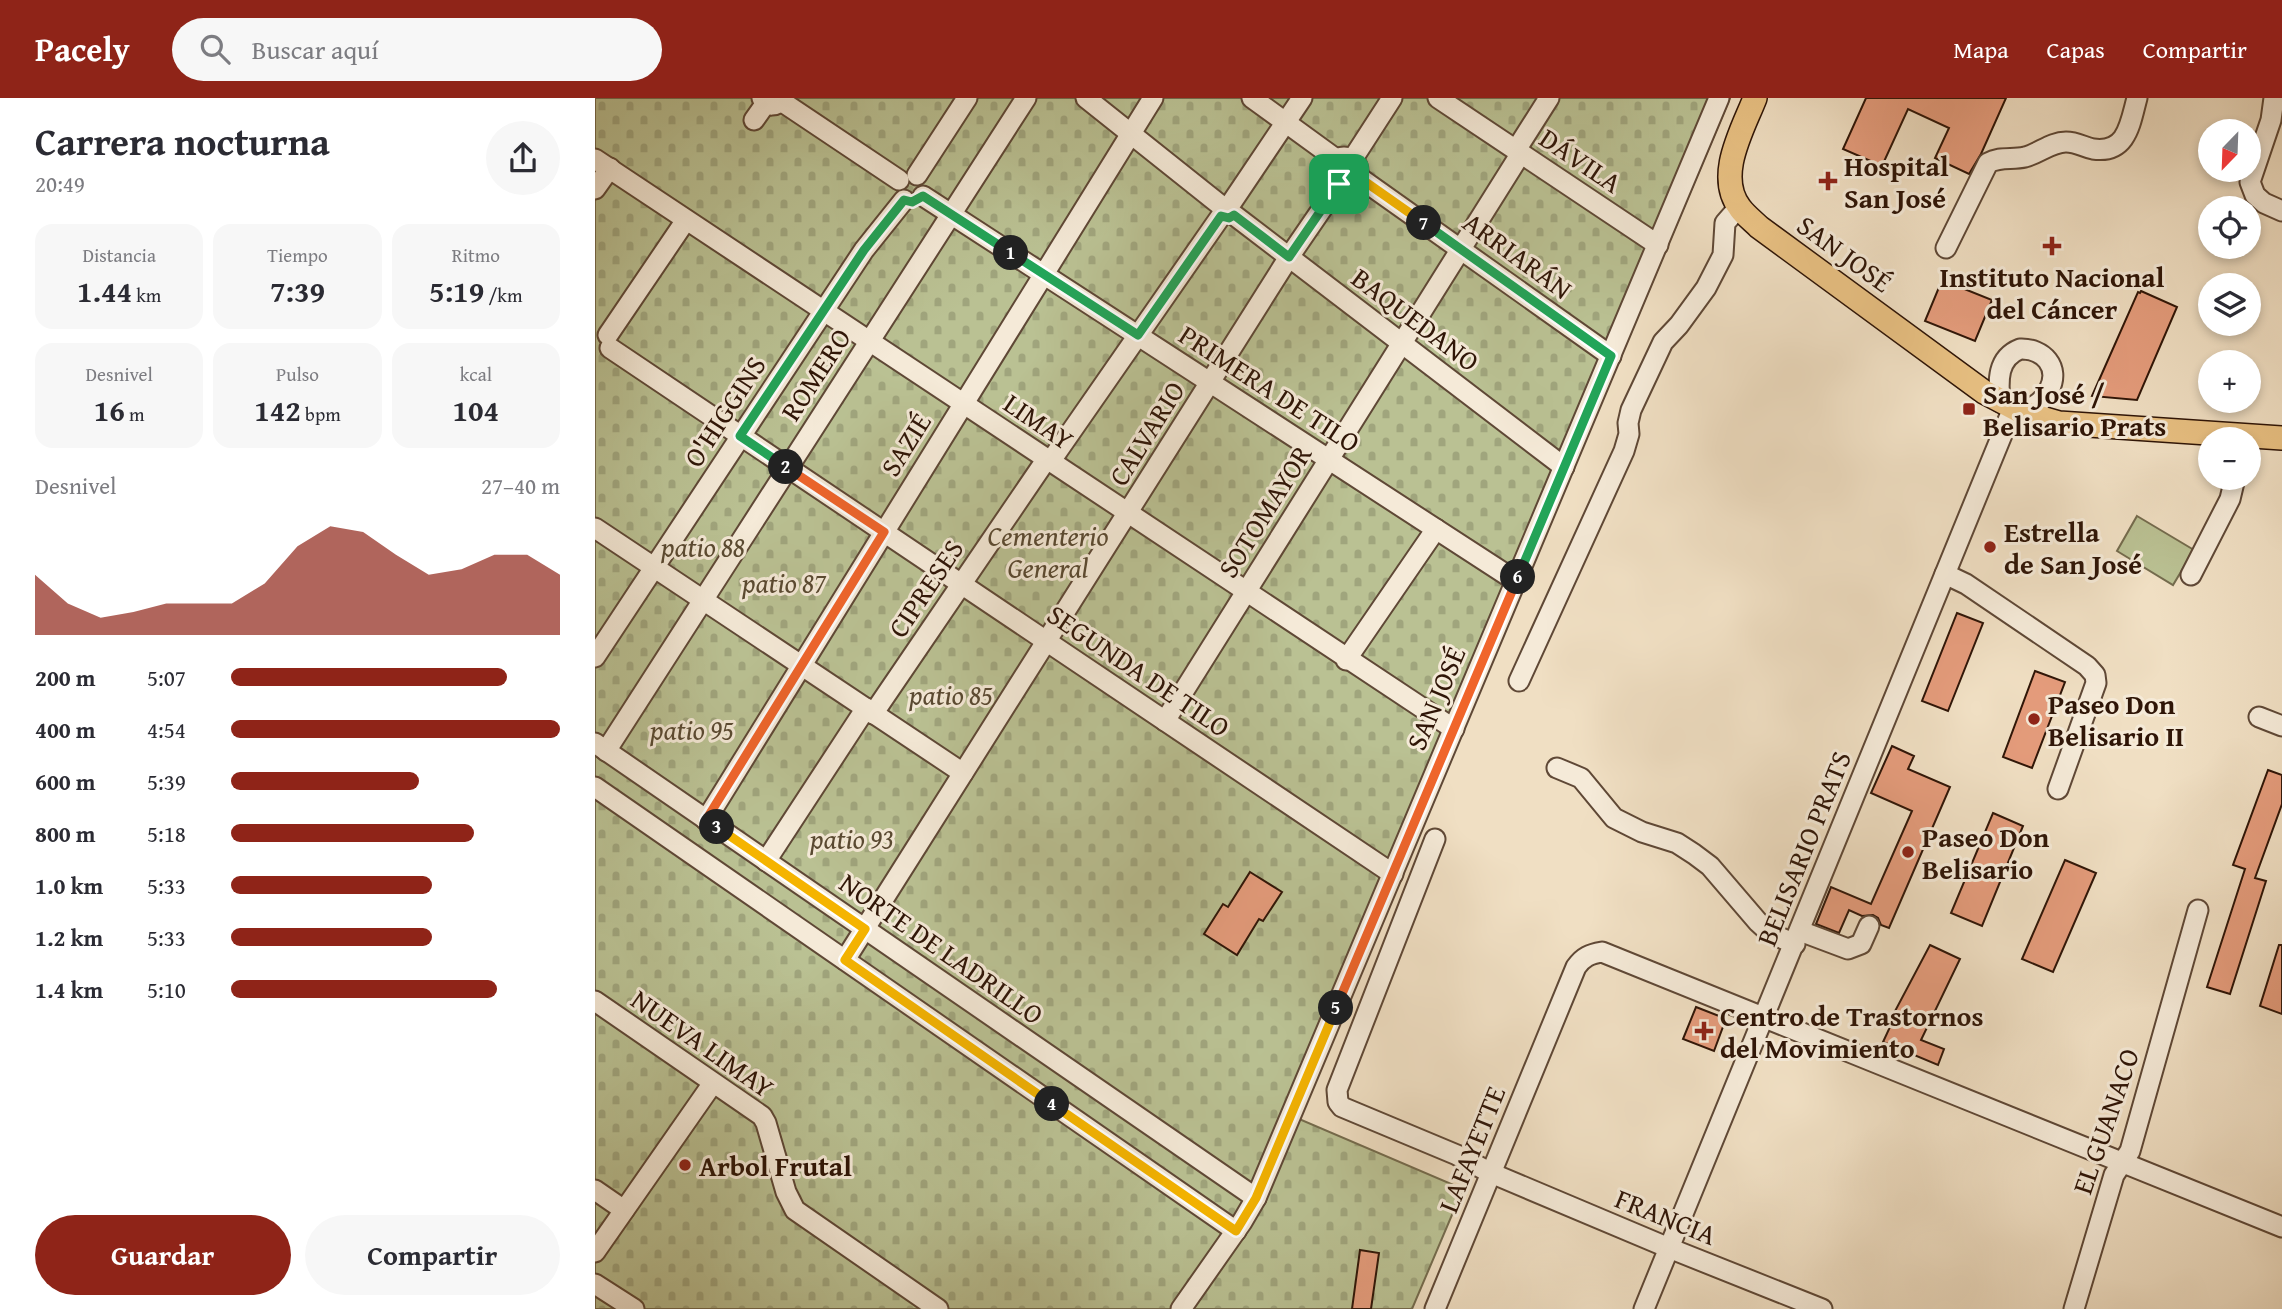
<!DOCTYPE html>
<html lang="es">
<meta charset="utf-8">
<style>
body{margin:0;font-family:"Gentium Book Plus",serif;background:#f7f7f7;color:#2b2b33;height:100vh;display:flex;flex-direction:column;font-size:26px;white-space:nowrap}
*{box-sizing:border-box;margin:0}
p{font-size:23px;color:#7c7c81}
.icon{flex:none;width:38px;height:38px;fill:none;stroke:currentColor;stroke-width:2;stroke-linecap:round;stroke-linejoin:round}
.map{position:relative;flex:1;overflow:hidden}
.panel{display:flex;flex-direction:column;background:#fff;width:595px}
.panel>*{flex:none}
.needle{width:46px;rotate:203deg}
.fabs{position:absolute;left:1603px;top:21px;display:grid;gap:14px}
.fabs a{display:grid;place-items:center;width:63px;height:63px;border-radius:50%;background:#fff;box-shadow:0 4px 10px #0003;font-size:35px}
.pin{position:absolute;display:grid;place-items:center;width:60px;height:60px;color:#fff;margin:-30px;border-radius:14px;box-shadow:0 4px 10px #0006}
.km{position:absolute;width:35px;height:35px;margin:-18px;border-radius:50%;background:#222;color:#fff;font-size:19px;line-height:35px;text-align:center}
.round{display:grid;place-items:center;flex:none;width:74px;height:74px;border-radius:37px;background:#f7f7f7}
.overview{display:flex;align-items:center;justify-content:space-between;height:119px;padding:0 35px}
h1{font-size:38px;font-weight:700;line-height:52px}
.metrics{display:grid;grid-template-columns:repeat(3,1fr);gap:10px;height:119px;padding:7px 35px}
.metrics div{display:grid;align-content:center;border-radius:18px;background:#f7f7f7;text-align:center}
.metrics b{font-size:30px;font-weight:700}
.metrics small{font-size:19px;font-weight:400}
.metrics p{font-size:19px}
.chart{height:196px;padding:14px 35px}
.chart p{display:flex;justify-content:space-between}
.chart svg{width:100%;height:126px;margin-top:7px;fill:#8f2418;opacity:.7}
.action{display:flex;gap:14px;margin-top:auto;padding:14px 35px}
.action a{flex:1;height:80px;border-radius:42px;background:#8f2418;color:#fff;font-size:28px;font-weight:700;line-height:80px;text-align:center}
.action a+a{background:#f7f7f7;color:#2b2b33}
ul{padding:0 35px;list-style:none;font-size:23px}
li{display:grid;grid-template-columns:112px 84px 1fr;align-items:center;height:52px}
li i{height:18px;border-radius:9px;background:#8f2418}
header{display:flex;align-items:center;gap:42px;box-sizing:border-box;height:98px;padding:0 35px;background:#8f2418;color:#fff}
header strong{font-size:33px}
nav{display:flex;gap:38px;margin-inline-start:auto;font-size:24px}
.search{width:490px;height:63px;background:#f7f7f7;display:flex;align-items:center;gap:18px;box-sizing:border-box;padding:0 24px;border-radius:38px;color:#7c7c81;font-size:26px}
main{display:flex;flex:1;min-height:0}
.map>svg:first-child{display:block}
.green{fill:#bac193;stroke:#746b4d;stroke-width:2}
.cemetery{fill:url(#cemetery-stones);stroke:#746b4d;stroke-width:2}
.building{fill:#e59c7c;stroke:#2f1507;stroke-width:2}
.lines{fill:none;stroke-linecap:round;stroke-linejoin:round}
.minor-casing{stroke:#5f4836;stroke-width:23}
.major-casing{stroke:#2f1507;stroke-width:26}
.minor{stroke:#f5ead8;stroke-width:19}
.major{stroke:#e8c082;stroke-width:23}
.split-1-casing{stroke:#fff;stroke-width:14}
.split-2-casing{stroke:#fff;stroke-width:14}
.split-3-casing{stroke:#fff;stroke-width:14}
.split-4-casing{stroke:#fff;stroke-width:14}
.split-5-casing{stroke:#fff;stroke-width:14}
.split-6-casing{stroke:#fff;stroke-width:14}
.split-7-casing{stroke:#fff;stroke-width:14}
.split-8-casing{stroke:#fff;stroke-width:14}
.split-1{stroke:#22a559;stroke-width:9}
.split-2{stroke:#22a559;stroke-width:9}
.split-3{stroke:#f0652b;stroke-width:9}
.split-4{stroke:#f5b400;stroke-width:9}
.split-5{stroke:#f5b400;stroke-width:9}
.split-6{stroke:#f0652b;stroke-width:9}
.split-7{stroke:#22a559;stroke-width:9}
.split-8{stroke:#f5b400;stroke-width:9}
.poi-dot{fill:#8f2418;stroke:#f5ead8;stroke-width:2.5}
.labels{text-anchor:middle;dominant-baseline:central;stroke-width:6;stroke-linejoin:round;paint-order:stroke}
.street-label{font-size:28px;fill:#2f1507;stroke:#f5ead8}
.poi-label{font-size:28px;font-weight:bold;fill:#2f1507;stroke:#f5ead8;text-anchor:start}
.park-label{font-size:28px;font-style:italic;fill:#594931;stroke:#f5ead8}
</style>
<header>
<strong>Pacely</strong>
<div class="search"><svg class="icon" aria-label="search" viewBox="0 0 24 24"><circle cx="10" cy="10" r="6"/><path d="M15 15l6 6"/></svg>Buscar aquí</div>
<nav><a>Mapa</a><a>Capas</a><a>Compartir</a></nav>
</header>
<main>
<section class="panel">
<div class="overview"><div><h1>Carrera nocturna</h1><p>20:49</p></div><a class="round"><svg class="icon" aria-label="share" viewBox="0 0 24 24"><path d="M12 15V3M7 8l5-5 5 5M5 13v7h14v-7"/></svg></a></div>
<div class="metrics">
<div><p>Distancia</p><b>1.44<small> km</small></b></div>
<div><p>Tiempo</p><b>7:39</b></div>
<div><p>Ritmo</p><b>5:19<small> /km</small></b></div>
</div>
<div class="metrics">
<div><p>Desnivel</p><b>16<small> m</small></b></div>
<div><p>Pulso</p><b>142<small> bpm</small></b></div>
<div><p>kcal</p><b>104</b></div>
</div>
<div class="chart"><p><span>Desnivel</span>27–40 m</p>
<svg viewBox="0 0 160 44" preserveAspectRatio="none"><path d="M0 44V23L10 33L20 38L30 36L40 33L50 33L60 33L70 26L80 13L90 6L100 8L110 16L120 23L130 21L140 16L150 16L160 23V44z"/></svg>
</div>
<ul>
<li><b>200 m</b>5:07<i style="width:84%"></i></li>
<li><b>400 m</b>4:54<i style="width:100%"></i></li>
<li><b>600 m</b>5:39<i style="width:57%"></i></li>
<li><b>800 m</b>5:18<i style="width:74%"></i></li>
<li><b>1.0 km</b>5:33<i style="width:61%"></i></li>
<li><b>1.2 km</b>5:33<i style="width:61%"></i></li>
<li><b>1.4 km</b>5:10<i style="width:81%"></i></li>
</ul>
<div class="action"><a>Guardar</a><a>Compartir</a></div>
</section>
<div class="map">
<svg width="1687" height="1211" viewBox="0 0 1687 1211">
<defs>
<pattern id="cemetery-stones" width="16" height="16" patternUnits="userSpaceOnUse" patternTransform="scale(1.75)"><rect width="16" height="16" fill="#bac193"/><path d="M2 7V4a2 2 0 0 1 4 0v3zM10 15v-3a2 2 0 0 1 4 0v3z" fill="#a0a57d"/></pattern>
</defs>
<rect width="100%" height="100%" fill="#f0dfc3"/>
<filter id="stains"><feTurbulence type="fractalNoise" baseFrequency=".00286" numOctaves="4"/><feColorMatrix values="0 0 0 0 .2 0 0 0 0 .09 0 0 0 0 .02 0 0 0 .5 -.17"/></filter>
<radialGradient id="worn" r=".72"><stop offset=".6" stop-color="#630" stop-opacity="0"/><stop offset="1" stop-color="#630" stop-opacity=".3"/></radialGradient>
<path class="green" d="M1542 418 1599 452 1578 487 1522 453Z"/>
<path class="cemetery" d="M0 0H1135L704 1021 868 1091 817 1211H0Z"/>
<g class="building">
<path d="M1271 0H1411L1386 56 1374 76 1340 60 1354 30 1313 11 1287 68 1248 51Z"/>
<path d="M1347 182 1397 202 1380 243 1330 223Z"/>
<path d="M1546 193 1582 209 1542 302 1497 298 1543 194 1545 195Z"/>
<path d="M1362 515 1388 525 1353 613 1327 603Z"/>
<path d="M1440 573 1470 584 1437 670 1408 659Z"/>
<path d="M1297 648 1319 658 1313 671 1355 689 1294 830 1286 827 1283 820 1278 817 1267 818 1254 812 1244 835 1221 826 1236 789 1276 806 1317 713 1276 695Z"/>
<path d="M1673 672 1687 677V706L1660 780 1671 783 1635 896 1612 889 1650 771 1638 767Z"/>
<path d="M1398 715 1428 728 1387 828 1356 815Z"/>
<path d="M1470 762 1501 775 1458 874 1427 861Z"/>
<path d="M655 774 687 794 668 823 664 821 642 857 609 836 628 806 633 809Z"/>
<path d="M1335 847 1365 861 1326 942 1349 951 1343 967 1288 944 1301 916 1299 915Z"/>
<path d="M1684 847H1687V916L1665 908Z"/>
<path d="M1101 909 1129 920V926L1119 953 1088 941Z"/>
<path d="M765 1152 784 1155 776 1211H757Z"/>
</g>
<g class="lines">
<g class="minor-casing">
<g id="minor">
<path d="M167 0C172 10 182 9 188 0"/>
<path d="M491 0 624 106"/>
<path d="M657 0 741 61"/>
<path d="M843 0 1063 147"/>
<path d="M1679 0 1676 22 1655 84 1660 97 1669 105 1687 113"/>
<path d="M186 3 304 82"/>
<path d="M159 22 171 5"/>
<path d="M921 52 954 0"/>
<circle cx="749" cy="73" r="14"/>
<path d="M0 61 859 631"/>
<path d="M757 62 797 0"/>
<path d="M322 77 372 0"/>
<path d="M762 78 1016 258"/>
<path d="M0 91 15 70"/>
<path d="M328 98 921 483"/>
<path d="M637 104 707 0"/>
<path d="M639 117 969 369"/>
<path d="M1351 150 1393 65C1405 58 1417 62 1430 59 1445 55 1456 44 1471 44 1482 44 1488 49 1498 51 1532 56 1535 26 1542 0"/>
<path d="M13 237 91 122"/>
<path d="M15 250 798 776"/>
<path d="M1405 304C1403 283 1402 260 1425 251 1448 250 1466 269 1454 292 1449 303 1439 308 1429 315"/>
<path d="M455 364 626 118"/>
<path d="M0 430 368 675"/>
<path d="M1350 476 1371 486 1492 568 1500 577 1501 585 1463 691"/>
<path d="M1596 477 1635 401 1640 380"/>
<path d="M0 559 269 152 309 102"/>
<path d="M751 562 841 431"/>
<path d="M924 583 1029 353 1034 336 1033 325 1036 312 1068 244 1084 227 1111 190 1128 157 1130 125 1144 109"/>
<path d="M278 616 451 362"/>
<path d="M1664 619 1687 628"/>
<path d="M570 623 926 55"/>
<path d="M0 645 661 1100"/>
<path d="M11 653 431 0"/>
<path d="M962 670 986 680 1019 720 1047 734 1082 745 1099 756 1115 768 1163 824 1175 835 1200 846"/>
<path d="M0 689 641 1133"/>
<path d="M111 722 558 0"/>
<path d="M840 741 742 992 743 1004 747 1009 862 1057 896 1075 1074 1150 1227 1211"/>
<path d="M171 763 271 610"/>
<path d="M1205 833 1253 851 1266 846 1274 828"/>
<path d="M250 862 694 159 744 86"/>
<path d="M0 903 167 1018 171 1025 191 1094 200 1112 343 1211"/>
<path d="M0 1092 29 1112"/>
<path d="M0 1154 118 985"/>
<path d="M0 1186 39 1211"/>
<path d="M586 1211 647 1124 661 1100 1124 0"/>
<path d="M840 1211 981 869C988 859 995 856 1007 854L1687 1129"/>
<path d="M1049 1211 1418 310"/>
<path d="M1479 1211 1519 1077 1535 1053 1603 812"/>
</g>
</g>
<g class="major-casing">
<path id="major" d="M1160 0C1148 31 1120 78 1145 110 1150 117 1158 123 1164 129L1389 294 1429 315 1464 325 1687 340"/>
</g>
<use href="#minor" class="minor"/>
<use href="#major" class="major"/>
</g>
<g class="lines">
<g class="split-1-casing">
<path id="split-1" d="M416 155 543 237 626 118 634 120 639 117 694 159 744 86"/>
</g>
<g class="split-2-casing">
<path id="split-2" d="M191 369 145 338 269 152 309 102 317 104 328 98 416 155"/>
</g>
<g class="split-3-casing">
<path id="split-3" d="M122 729 111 722 289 434 191 369"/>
</g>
<g class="split-4-casing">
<path id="split-4" d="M122 729 270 831 250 862 457 1006"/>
</g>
<g class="split-5-casing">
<path id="split-5" d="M457 1006 641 1133 661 1100 741 910"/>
</g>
<g class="split-6-casing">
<path id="split-6" d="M741 910 923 479"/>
</g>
<g class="split-7-casing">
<path id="split-7" d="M829 125 1016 258 923 479"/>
</g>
<g class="split-8-casing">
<path id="split-8" d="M744 86H754L762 78 829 125"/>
</g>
<use href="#split-1" class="split-1"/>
<use href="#split-2" class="split-2"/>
<use href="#split-3" class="split-3"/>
<use href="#split-4" class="split-4"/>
<use href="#split-5" class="split-5"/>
<use href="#split-6" class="split-6"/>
<use href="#split-7" class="split-7"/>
<use href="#split-8" class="split-8"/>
</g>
<g class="poi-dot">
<path d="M1229.5 72.5h7v7h7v7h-7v7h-7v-7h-7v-7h7z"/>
<path d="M1453.5 137.5h7v7h7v7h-7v7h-7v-7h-7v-7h7z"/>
<rect x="1367" y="304" width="14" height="14" rx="3.5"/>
<circle cx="1395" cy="449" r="7"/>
<circle cx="1439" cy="621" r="7"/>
<circle cx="1313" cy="754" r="7"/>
<path d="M1105.5 922.5h7v7h7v7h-7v7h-7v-7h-7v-7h7z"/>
<circle cx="90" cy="1067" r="7"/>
</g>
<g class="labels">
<g class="street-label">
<text transform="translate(986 62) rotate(34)">DÁVILA</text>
<text transform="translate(1250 155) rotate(36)">SAN JOSÉ</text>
<text transform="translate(923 157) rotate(36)">ARRIARÁN</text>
<text transform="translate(821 221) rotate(37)">BAQUEDANO</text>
<text transform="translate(220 276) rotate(-57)">ROMERO</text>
<text transform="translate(675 290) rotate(33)">PRIMERA DE TILO</text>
<text transform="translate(129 313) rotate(-57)">O'HIGGINS</text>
<text transform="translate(444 323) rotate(34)">LIMAY</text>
<text transform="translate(551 335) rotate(-58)">CALVARIO</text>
<text transform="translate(310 346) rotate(-58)">SAZIÉ</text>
<text transform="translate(669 413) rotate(-58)">SOTOMAYOR</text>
<text transform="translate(330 490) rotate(-56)">CIPRESES</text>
<text transform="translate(544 572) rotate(34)">SEGUNDA DE TILO</text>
<text transform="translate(840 600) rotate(-67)">SAN JOSÉ</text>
<text transform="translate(1208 750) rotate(-68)">BELISARIO PRATS</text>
<text transform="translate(347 850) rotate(35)">NORTE DE LADRILLO</text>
<text transform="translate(108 945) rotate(35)">NUEVA LIMAY</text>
<text transform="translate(1510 1023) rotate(-71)">EL GUANACO</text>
<text transform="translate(876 1051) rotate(-68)">LAFAYETTE</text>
<text transform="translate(1071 1118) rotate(22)">FRANCIA</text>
</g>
<g class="poi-label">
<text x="1249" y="67">Hospital<tspan x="1249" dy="32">San José</tspan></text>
<text x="1457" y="178" text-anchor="middle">Instituto Nacional<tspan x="1457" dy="32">del Cáncer</tspan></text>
<text x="1388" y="295">San José /<tspan x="1388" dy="32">Belisario Prats</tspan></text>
<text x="1409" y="433">Estrella<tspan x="1409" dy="32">de San José</tspan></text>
<text x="1453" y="605">Paseo Don<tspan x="1453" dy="32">Belisario II</tspan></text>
<text x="1327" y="738">Paseo Don<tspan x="1327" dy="32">Belisario</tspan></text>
<text x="1125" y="917">Centro de Trastornos<tspan x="1125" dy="32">del Movimiento</tspan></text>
<text x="104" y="1067">Arbol Frutal</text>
</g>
<g class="park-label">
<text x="453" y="437">Cementerio<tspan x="453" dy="32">General</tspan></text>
<text x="108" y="448">patio 88</text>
<text x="189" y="484">patio 87</text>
<text x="356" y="596">patio 85</text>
<text x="97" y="631">patio 95</text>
<text x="257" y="740">patio 93</text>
</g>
</g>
<rect width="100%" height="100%" filter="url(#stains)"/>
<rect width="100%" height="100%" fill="url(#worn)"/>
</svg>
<div class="fabs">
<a><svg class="needle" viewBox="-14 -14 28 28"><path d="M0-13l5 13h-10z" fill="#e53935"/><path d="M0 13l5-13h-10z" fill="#7c7c81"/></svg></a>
<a><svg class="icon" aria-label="locate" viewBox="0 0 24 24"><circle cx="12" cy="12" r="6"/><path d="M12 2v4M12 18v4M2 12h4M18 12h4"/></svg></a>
<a><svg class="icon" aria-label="layers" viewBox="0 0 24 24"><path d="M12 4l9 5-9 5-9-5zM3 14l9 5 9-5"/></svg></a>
<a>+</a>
<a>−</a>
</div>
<div class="pin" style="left:744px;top:86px;background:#1e9e55"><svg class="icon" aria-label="arrive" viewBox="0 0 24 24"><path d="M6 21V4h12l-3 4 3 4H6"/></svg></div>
<b class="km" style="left:416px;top:155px">1</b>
<b class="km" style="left:191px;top:369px">2</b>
<b class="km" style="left:122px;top:729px">3</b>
<b class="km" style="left:457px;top:1006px">4</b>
<b class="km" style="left:741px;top:910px">5</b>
<b class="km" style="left:923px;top:479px">6</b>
<b class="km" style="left:829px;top:125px">7</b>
</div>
</main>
